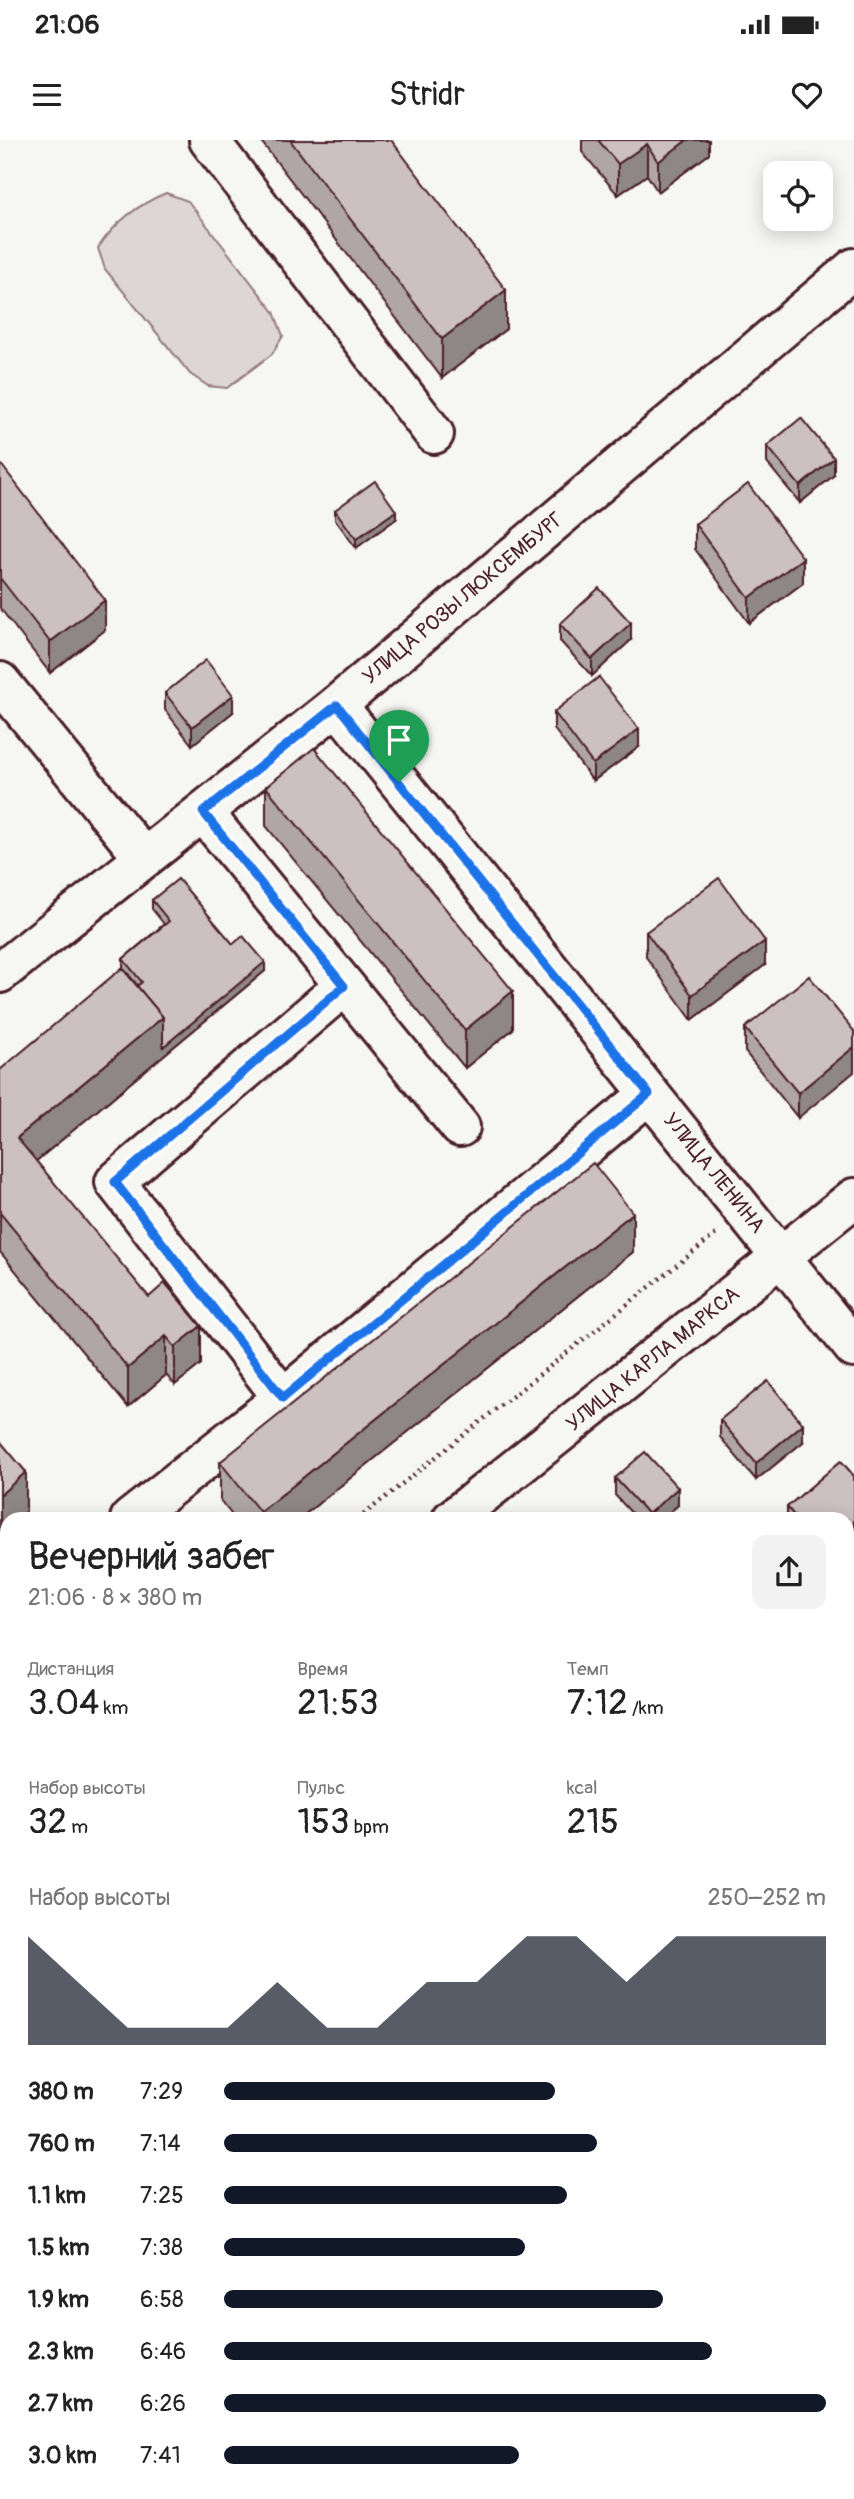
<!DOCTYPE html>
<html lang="ru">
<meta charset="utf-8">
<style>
body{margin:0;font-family:Pangolin,sans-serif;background:#f2f2f2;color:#222;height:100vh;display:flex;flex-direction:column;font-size:26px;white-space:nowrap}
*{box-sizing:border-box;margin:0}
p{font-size:23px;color:#767676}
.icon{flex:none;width:38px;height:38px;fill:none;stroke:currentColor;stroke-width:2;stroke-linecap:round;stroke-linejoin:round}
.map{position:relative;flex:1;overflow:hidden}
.drawer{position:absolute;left:0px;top:1372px;width:854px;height:987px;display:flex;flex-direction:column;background:#fff;border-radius:21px 21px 0 0;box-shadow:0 4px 18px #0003}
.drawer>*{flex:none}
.fabs{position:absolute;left:763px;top:21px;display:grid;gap:14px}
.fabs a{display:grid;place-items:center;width:70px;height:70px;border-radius:14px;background:#fff;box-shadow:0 4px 18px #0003;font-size:35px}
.pin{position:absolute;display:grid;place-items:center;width:60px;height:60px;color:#fff;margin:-72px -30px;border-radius:50% 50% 50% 0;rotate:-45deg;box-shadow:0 0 7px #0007}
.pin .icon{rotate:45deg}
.round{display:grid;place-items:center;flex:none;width:74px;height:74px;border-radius:14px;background:#f2f2f2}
.head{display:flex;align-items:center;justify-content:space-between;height:119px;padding:0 28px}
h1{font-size:38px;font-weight:600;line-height:52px}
.stats{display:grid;grid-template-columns:repeat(3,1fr);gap:10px;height:119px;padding:7px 28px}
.stats div{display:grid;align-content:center}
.stats b{font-size:35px;font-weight:600}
.stats small{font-size:19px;font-weight:400}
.stats p{font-size:19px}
.chart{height:196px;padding:14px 28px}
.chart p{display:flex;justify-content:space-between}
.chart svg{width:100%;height:126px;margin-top:7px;fill:#111827;opacity:.7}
ul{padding:0 28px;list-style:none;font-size:23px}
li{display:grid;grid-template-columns:112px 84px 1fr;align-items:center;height:52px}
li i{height:18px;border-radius:9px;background:#111827}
.status{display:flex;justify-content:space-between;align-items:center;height:49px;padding:0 35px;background:#fff;direction:ltr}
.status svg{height:19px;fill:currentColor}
header{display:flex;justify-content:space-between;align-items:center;height:91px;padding:0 28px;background:#fff;font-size:32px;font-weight:600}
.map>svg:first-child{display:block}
.green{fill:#ddd6d5;stroke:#947a80;stroke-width:2}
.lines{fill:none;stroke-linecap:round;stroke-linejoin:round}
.minor-casing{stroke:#4a1f2b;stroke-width:44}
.path{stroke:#4a1f2b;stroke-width:4.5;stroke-dasharray:2 5;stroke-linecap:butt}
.minor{stroke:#f6f6f2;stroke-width:38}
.wall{fill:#afa6a5;stroke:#4a1f2b;stroke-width:2}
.shaded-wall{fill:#8f8786;stroke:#4a1f2b;stroke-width:2}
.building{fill:#ccc1c0;stroke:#4a1f2b;stroke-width:2}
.route-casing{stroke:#fff;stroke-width:14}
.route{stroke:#1a73e8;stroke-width:9}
.labels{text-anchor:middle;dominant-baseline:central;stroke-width:5;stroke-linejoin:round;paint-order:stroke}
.street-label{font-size:21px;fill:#4a1f2b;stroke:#f6f6f2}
</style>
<div class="status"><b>21:06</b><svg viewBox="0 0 49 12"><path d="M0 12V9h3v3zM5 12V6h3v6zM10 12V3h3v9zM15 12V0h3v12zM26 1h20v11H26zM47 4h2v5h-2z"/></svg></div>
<header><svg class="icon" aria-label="menu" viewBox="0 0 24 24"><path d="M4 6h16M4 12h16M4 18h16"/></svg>Stridr<svg class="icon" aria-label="heart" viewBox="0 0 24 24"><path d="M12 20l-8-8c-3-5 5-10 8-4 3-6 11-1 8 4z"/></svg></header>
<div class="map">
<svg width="854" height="2359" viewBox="0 0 854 2359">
<rect width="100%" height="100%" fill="#f6f6f2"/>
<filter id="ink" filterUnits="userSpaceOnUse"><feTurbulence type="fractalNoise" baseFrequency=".0143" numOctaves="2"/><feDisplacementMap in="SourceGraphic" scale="14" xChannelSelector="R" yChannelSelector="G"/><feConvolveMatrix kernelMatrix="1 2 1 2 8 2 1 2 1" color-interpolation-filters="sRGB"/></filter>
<g filter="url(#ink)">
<path class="green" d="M166 53 188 61 274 172 283 196 272 214 227 248 208 246 190 234 105 129 98 108C115 82 137 65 166 53Z"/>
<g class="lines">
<g class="minor-casing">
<g id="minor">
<path d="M209 0 434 294"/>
<path d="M0 542 144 718"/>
<path d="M337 565 854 1208"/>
<path d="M203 672 460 987"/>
<path d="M0 833 337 565 854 128"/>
<path d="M283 1258 649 954"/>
<path d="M130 1379 283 1258 115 1042 344 846"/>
<path d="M452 1379 854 1058"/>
<path d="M0 1482 7 1477"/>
<path d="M0 1732 7 1726"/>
<path d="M847 2242 854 2236"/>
<path d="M847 2313 854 2322"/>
<path d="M0 2322 7 2331"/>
<path d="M23 2352 28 2359"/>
<path d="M701 2359 710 2352"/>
</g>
</g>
<g class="path">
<path d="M358 1379 716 1094"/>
<path d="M0 1664 7 1658"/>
<path d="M0 1785 7 1779"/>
<path d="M0 2230 7 2239"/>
<path d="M95 2352 101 2359"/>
</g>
<use href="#minor" class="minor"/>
</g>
<g class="wall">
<path d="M260 0H391L506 189 442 238Z"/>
<path d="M582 0H709V14L658 52 647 35 618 55 582 12Z"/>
<path d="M767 306 834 335 800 363 767 323Z"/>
<path d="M0 323 105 490 50 533 0 468Z"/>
<path d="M335 370 396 379 356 408 335 379Z"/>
<path d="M695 384 803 443 749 483 695 409Z"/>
<path d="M560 484 631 500 592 536 560 501Z"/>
<path d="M165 553 233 572 192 605 165 570Z"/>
<path d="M554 572 639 607 593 641 554 589Z"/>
<path d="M266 647 513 889 465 928 266 686Z"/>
<path d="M152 760 233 804 265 831 36 1021 201 1224 175 1245 166 1235 128 1267 0 1112V930L138 846 123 828V819L164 784 152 769Z"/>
<path d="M646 792 765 825 692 880 646 817Z"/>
<path d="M745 888 854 891 798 978 745 912Z"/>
<path d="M633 1112 299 1379H235L220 1360V1322Z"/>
<path d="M720 1280 803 1302 756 1340 720 1297Z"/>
<path d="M841 1321 854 1336V1409L847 1415V1379H787V1367Z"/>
<path d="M615 1338 678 1365 662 1379H637L615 1355Z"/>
<path d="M125 2352H196L187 2359H131Z"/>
</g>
<g class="shaded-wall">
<path d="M687 0H709V14L658 52V22Z"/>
<path d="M647 4V35L618 55V24Z"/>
<path d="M506 150V189L442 238V199Z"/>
<path d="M834 318V335L800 363V346Z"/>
<path d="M396 371V379L356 408V399Z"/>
<path d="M803 418V443L749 483V458Z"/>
<path d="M105 460V490L50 533V502Z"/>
<path d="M631 483V500L592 536V519Z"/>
<path d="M233 555V572L192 605V587Z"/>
<path d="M639 589V607L593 641V624Z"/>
<path d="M765 801V825L692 880V855Z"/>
<path d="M265 822V831L17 1037V998L163 877Z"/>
<path d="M513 851V889L465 928V890Z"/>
<path d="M854 907V932L798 978V953Z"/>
<path d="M633 1073V1112L299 1379H260V1372Z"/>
<path d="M201 1186V1224L175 1245V1207Z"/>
<path d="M166 1196V1235L128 1267V1228Z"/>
<path d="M803 1284V1302L756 1340V1323Z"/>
<path d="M26 1332V1371L17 1379H7V1387L0 1393V1355Z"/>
<path d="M678 1348V1365L662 1379H648V1374Z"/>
<path d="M854 1392V1409L847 1415V1398Z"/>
<path d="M7 1573V1612L0 1617V1579Z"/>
<path d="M852 2126V2143L847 2148V2130Z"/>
<path d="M174 2352H196L187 2359H166Z"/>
</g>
<g class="building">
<path d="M290 0H391L506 150 442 199Z"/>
<path d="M598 0H687L658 22 647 4 618 24Z"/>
<path d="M801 278 834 318 800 346 767 306Z"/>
<path d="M0 323 105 460 50 502 0 438Z"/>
<path d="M375 341 396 371 356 399 335 370Z"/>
<path d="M748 344 803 418 749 458 695 384Z"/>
<path d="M599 448 631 483 592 519 560 484Z"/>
<path d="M206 520 233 555 192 587 165 553Z"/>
<path d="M599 537 639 589 593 624 554 572Z"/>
<path d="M314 608 513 851 465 890 266 647Z"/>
<path d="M719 738 765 801 692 855 646 792Z"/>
<path d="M178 739 233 804 243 796 265 822 163 907V877L137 846 142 842 123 819 169 781 152 760Z"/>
<path d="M122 828 163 877 17 998 149 1157 165 1143 201 1186 175 1207 166 1196 128 1228 0 1073V930Z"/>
<path d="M809 836 854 891V907L798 953 745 888Z"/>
<path d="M593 1023 633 1073 260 1372 220 1322Z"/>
<path d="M768 1241 803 1284 756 1323 720 1280Z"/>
<path d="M0 1301 26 1332 0 1355Z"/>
<path d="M645 1312 678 1348 648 1374 615 1338Z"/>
<path d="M841 1321 854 1336V1392L847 1398V1379H797L787 1367Z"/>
<path d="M7 1489V1573L0 1579V1494Z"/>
<path d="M847 2119 852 2126 847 2130Z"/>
<path d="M139 2352H174L166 2359H145Z"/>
<path d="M478 2352H502L508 2359H469Z"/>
</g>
</g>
<g class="lines" filter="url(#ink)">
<g class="route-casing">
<path id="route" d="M337 565 649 954 283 1258 115 1042 344 846 203 672Z"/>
</g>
<use href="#route" class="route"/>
</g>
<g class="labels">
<g class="street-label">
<text transform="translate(463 458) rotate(-40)">УЛИЦА РОЗЫ ЛЮКСЕМБУРГ</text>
<text transform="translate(714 1033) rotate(51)">УЛИЦА ЛЕНИНА</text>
<text transform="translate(653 1219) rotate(-39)">УЛИЦА КАРЛА МАРКСА</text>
</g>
</g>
</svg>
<div class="fabs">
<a><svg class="icon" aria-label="locate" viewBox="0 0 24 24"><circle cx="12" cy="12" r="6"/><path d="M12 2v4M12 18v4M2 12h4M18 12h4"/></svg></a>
</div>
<div class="pin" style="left:399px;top:642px;background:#1e9e55"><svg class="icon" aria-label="arrive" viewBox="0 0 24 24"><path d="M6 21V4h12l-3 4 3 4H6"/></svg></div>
<section class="drawer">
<div class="head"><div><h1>Вечерний забег</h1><p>21:06 · 8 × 380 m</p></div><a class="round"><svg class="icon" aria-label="share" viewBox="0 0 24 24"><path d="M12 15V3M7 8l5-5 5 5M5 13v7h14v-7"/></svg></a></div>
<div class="stats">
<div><p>Дистанция</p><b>3.04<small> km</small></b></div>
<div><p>Время</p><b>21:53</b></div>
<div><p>Темп</p><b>7:12<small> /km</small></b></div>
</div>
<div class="stats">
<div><p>Набор высоты</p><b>32<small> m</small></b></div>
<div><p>Пульс</p><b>153<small> bpm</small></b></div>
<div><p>kcal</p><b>215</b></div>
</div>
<div class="chart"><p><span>Набор высоты</span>250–252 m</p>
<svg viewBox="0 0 160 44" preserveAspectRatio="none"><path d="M0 44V6L10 22L20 38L30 38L40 38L50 22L60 38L70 38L80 22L90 22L100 6L110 6L120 22L130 6L140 6L150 6L160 6V44z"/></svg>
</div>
<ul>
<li><b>380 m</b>7:29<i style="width:55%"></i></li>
<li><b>760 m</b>7:14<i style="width:62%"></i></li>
<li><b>1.1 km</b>7:25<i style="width:57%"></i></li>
<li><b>1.5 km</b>7:38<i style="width:50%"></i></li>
<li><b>1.9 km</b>6:58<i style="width:73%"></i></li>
<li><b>2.3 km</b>6:46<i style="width:81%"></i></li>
<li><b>2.7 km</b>6:26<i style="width:100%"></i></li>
<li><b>3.0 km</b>7:41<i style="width:49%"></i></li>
</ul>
</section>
</div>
